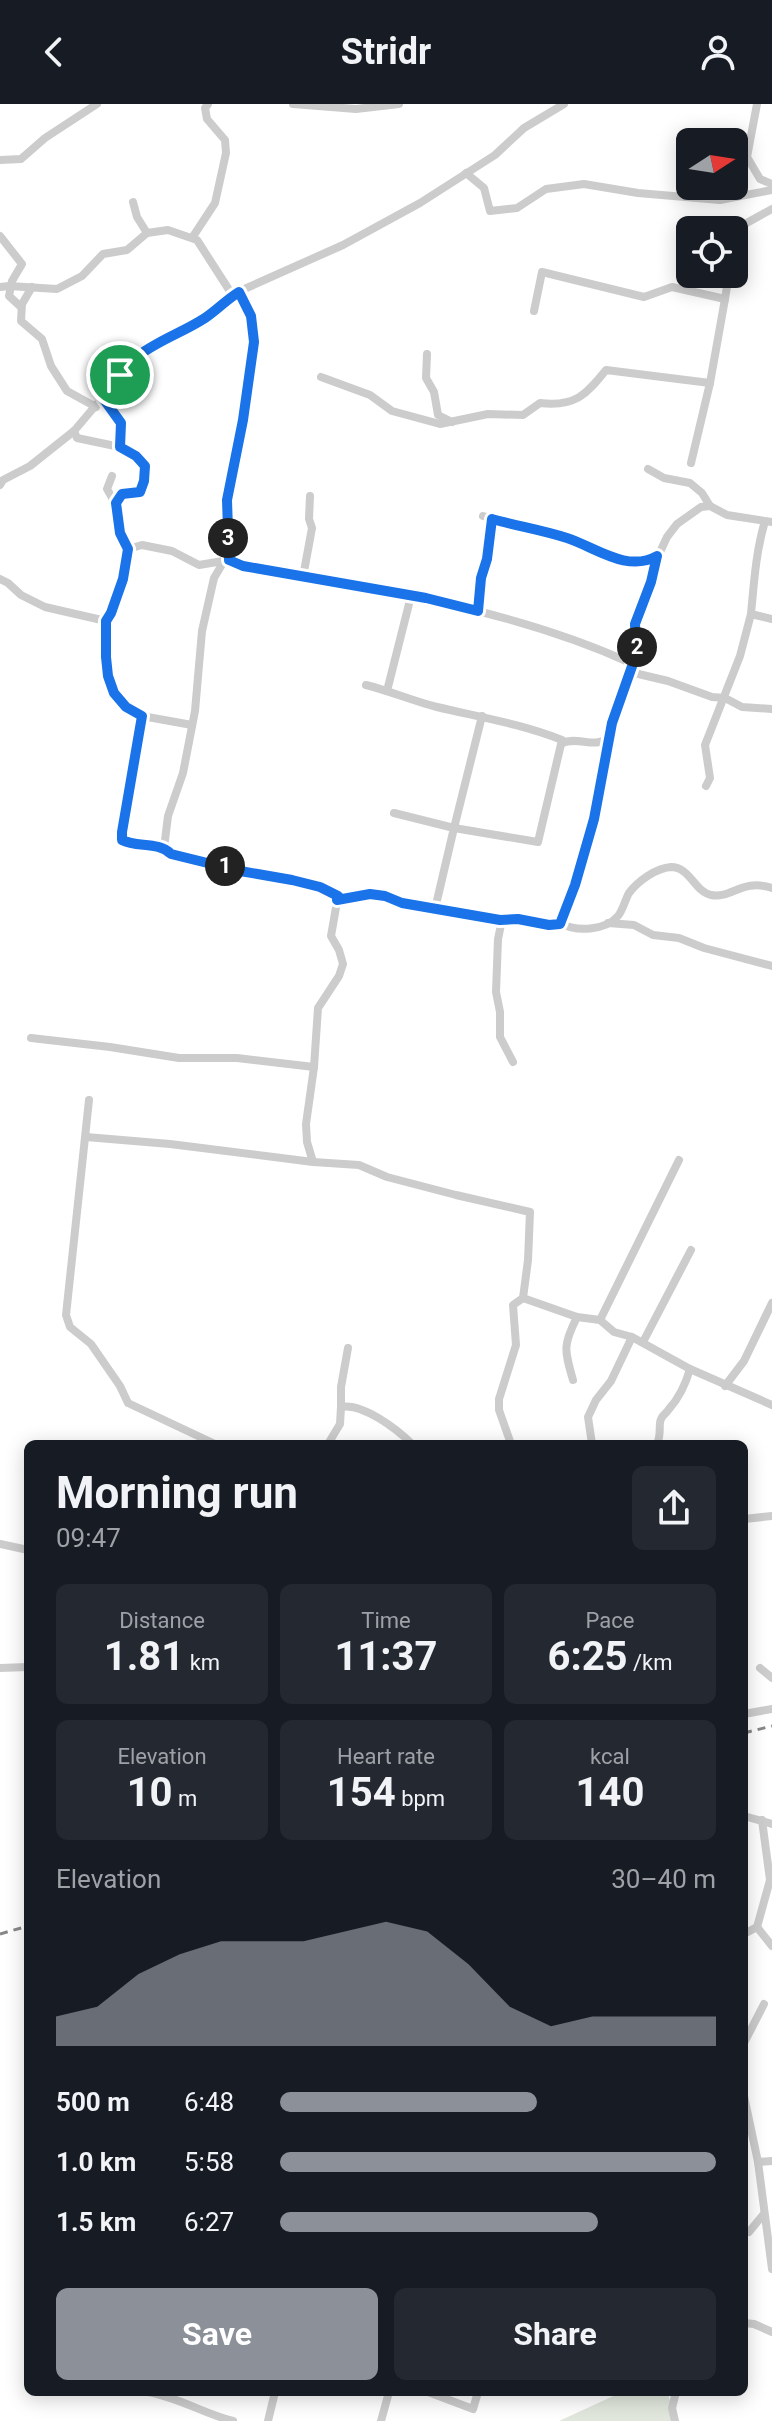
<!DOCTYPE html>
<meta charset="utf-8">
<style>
body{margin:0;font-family:Roboto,sans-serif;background:#242831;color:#f1f3f6;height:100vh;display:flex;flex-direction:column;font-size:30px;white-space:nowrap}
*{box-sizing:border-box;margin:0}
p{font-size:26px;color:#9ea1a6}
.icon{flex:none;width:44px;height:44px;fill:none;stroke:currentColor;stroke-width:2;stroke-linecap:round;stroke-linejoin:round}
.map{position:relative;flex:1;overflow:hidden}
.details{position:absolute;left:24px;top:1336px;width:724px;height:956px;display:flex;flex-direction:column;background:#171b24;border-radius:12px;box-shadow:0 4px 20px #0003}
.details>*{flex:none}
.needle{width:52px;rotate:78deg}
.fabs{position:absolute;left:676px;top:24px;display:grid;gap:16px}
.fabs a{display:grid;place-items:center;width:72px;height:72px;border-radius:12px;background:#171b24;box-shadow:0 4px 20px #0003;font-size:40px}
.pin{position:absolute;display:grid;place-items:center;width:68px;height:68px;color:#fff;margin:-34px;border:4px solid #fff;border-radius:50%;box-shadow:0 2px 8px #0007}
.km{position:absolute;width:40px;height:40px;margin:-20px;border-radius:50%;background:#222;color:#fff;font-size:22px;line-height:40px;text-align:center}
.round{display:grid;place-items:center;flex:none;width:84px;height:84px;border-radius:12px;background:#242831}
.summary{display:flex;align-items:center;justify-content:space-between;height:136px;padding:0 32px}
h1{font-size:44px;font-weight:700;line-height:60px}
.metrics{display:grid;grid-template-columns:repeat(3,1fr);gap:12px;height:136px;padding:8px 32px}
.metrics div{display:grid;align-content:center;border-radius:12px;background:#242831;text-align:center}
.metrics b{font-size:40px;font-weight:700}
.metrics small{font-size:22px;font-weight:400}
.metrics p{font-size:22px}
.chart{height:224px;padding:16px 32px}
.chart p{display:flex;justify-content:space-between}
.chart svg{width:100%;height:144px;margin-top:8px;fill:#8c9099;opacity:.7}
.cta{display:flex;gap:16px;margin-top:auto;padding:16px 32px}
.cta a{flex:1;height:92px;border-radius:12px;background:#8c9099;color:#fff;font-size:32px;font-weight:700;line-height:92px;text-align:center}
.cta a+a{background:#242831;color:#f1f3f6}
ul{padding:0 32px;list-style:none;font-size:26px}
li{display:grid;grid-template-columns:128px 96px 1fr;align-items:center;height:60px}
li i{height:20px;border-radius:10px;background:#8c9099}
header{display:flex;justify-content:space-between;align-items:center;height:104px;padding:0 32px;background:#171b24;font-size:36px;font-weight:700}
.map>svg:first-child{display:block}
.green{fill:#e1e7dc}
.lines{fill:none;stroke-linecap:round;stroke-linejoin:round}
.street{stroke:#ccc;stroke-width:8}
.rail{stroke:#878787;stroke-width:3;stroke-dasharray:8 6;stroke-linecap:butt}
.route-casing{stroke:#fff;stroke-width:16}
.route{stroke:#1a73e8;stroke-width:10}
</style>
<header><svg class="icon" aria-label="back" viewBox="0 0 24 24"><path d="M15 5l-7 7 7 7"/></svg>Stridr<svg class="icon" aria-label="person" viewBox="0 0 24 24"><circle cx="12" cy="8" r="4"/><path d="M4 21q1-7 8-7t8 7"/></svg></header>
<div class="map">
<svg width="772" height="2317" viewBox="0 0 772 2317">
<rect width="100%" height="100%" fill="#fff"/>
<path class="green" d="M622 2288H667L677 2317H559Z"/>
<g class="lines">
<g class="street">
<path d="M293 0 356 5 399 0"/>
<path d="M757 0 747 53 760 75 772 80"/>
<path d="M0 56 21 55 45 34 97 0"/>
<path d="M466 69 484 84 490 107 517 104 546 85 584 80 638 89 720 96 772 86"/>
<path d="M133 98 137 113 147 129"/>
<path d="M734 126 772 105"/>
<path d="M0 132 22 160 12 177 9 192 21 203"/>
<path d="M192 134 215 99 226 49 225 36 207 15 205 4 208 0"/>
<path d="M0 183 9 182 57 185 82 172 103 150 127 146 147 129 168 126 197 136 233 192"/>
<path d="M32 183 22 200 21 217 42 235 51 262 67 287 96 303"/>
<path d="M534 207 542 168 644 193 672 183 725 195 729 170"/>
<path d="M427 250 426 274 434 288 438 311 452 318"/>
<path d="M321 273 370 291 392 307 440 320 488 310 523 311 540 299C575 303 586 291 606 266L710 279"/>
<path d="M103 294 121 319 120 343 136 352 145 362 144 377 140 388 122 390 116 399"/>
<path d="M74 327 77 334 120 343"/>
<path d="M691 359 710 279 725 195"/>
<path d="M648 365 664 374 690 379 702 389 710 402 727 411 772 418"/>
<path d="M112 372 107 385C120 404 118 425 128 445"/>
<path d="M0 381 3 376 30 362 74 327 135 255 167 235 184 228 216 207 228 195 242 186 343 141 420 99 495 51 524 24 564 0"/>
<path d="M483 412C507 419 532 424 556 431 585 439 626 469 656 453"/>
<path d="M765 417C756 447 754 478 751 510L772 515"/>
<path d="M229 456 227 396 243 316 254 238 251 212 239 188"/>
<path d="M224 457 214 474 202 527 195 607 183 669 168 712 164 744 171 750 320 783 338 792 331 832 339 846 343 860 339 872 318 904 314 963 306 1020 307 1038 313 1058"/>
<path d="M303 473 312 424 309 415 310 392"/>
<path d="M0 475 8 479 21 491 45 503 106 517"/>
<path d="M478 507 481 474 487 455 492 415"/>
<path d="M630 568 668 577 712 593 725 594 742 603 772 605"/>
<path d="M366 581C390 587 413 597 437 603 479 613 522 620 562 636L538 738 454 724 482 612"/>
<path d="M387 587 411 492"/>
<path d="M142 612 122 728V736L128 739 164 744"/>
<path d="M192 621 142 612 126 603 114 589 108 572 106 553V517L123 475 128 445 142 441 172 447 199 461 229 456 243 462C377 486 508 503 633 560"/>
<path d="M562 639C578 632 594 645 609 634"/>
<path d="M706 682 710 674 705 641 740 552 751 510"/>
<path d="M394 709 454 724 435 805"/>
<path d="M337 796 370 790 385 792 402 799 500 816 518 815 549 821 560 820 575 781 594 715 612 619 636 551 635 520 651 478 654 461 667 433 677 420 701 403 710 402"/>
<path d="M502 816 498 835 496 888 500 908V933L513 958"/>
<path d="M560 819C576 828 605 827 618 812 623 806 625 796 629 789 638 777 656 764 671 763 690 763 695 788 711 791 732 795 742 774 772 784"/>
<path d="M608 819 634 821 653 831 679 834 704 844 772 862"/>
<path d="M31 934 110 943 179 954H237L314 963"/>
<path d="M89 996 66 1211 70 1223 91 1240 120 1282 128 1299 215 1340"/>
<path d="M86 1033 170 1040 313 1058 359 1061 387 1073 456 1091 530 1108 528 1156 523 1194 577 1213 600 1216 614 1228 632 1233 690 1265 772 1301"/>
<path d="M600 1216 679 1056"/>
<path d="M643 1238 691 1146"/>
<path d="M573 1276C564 1245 563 1241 577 1213"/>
<path d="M725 1282 744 1257 772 1199"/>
<path d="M341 1303V1283L348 1244"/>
<path d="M328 1340 340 1320 341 1303C362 1298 398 1326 412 1340"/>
<path d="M511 1340 499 1306V1295L516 1241 513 1201 523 1194"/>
<path d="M592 1340 588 1313 596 1296 611 1277 632 1233"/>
<path d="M657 1340C662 1329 658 1322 661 1315 663 1310 666 1310 669 1305 679 1294 686 1279 690 1265"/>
<path d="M744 1415 772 1412"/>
<path d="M0 1440 28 1446"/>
<path d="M0 1564 28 1563"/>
<path d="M760 1564 772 1574"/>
<path d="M744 1610 772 1605"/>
<path d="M744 1712 772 1720"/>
<path d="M757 1823 770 1776 762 1716"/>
<path d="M744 1830 757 1823 772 1842"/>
<path d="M744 1939 764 1900"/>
<path d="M744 1992 758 2058 772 2165"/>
<path d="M758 2058 772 2057"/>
<path d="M744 2125 749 2128 763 2111"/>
<path d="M744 2219 754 2220 772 2228"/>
<path d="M148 2288C178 2293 204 2310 233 2317"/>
<path d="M428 2288 473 2305 478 2288"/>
<path d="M268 2317 275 2288"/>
<path d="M381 2317 389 2288"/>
<path d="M675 2317 672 2304 676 2288"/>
</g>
<g class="rail">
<path d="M744 1629 772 1622"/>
<path d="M0 1830 28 1822"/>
</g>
</g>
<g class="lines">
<g class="route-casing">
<path id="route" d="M239 188 251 212 254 238 243 316 227 396 229 456 243 462 426 494 478 507 481 474 487 455 492 415C517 422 542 426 567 434 595 443 627 469 657 452L651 478 635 520 636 551 612 619 594 715 575 781 560 820 549 821 518 815 500 816 402 799 385 792 370 790 337 796 338 792 320 783 292 776 240 767 171 750C158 737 137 744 122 736V728L142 612 126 603 114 589 108 572 106 553V517L111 509 123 475 128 445 120 429 116 399 122 390 140 388 144 377 145 362 136 352 120 343 121 319 103 294C113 282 122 266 134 255 154 238 182 229 205 214 217 206 226 196 239 188Z"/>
</g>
<use href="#route" class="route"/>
</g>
</svg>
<div class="fabs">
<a><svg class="needle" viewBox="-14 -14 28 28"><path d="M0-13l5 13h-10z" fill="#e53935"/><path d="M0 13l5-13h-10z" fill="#9ea1a6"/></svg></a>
<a><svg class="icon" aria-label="locate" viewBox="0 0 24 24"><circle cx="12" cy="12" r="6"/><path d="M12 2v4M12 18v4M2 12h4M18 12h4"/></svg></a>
</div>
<div class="pin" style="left:120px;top:271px;background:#1e9e55"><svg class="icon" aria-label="arrive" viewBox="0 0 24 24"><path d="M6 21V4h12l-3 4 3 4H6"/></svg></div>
<b class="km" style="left:225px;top:762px">1</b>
<b class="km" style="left:637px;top:543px">2</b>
<b class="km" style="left:228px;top:434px">3</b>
<section class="details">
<div class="summary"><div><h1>Morning run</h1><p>09:47</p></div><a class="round"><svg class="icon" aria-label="share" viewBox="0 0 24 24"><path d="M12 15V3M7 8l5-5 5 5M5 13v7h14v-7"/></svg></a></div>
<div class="metrics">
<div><p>Distance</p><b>1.81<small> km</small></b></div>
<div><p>Time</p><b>11:37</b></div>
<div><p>Pace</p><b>6:25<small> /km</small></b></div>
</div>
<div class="metrics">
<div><p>Elevation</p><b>10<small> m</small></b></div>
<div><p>Heart rate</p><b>154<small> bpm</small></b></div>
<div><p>kcal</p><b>140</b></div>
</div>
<div class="chart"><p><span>Elevation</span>30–40 m</p>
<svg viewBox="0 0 160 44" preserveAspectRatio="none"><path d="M0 44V35L10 32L20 22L30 16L40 12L50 12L60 12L70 9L80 6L90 9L100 19L110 32L120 38L130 35L140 35L150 35L160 35V44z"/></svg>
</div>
<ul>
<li><b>500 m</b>6:48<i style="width:59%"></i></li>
<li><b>1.0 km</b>5:58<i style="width:100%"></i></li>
<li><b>1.5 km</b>6:27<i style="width:73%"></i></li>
</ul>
<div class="cta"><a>Save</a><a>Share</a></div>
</section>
</div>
